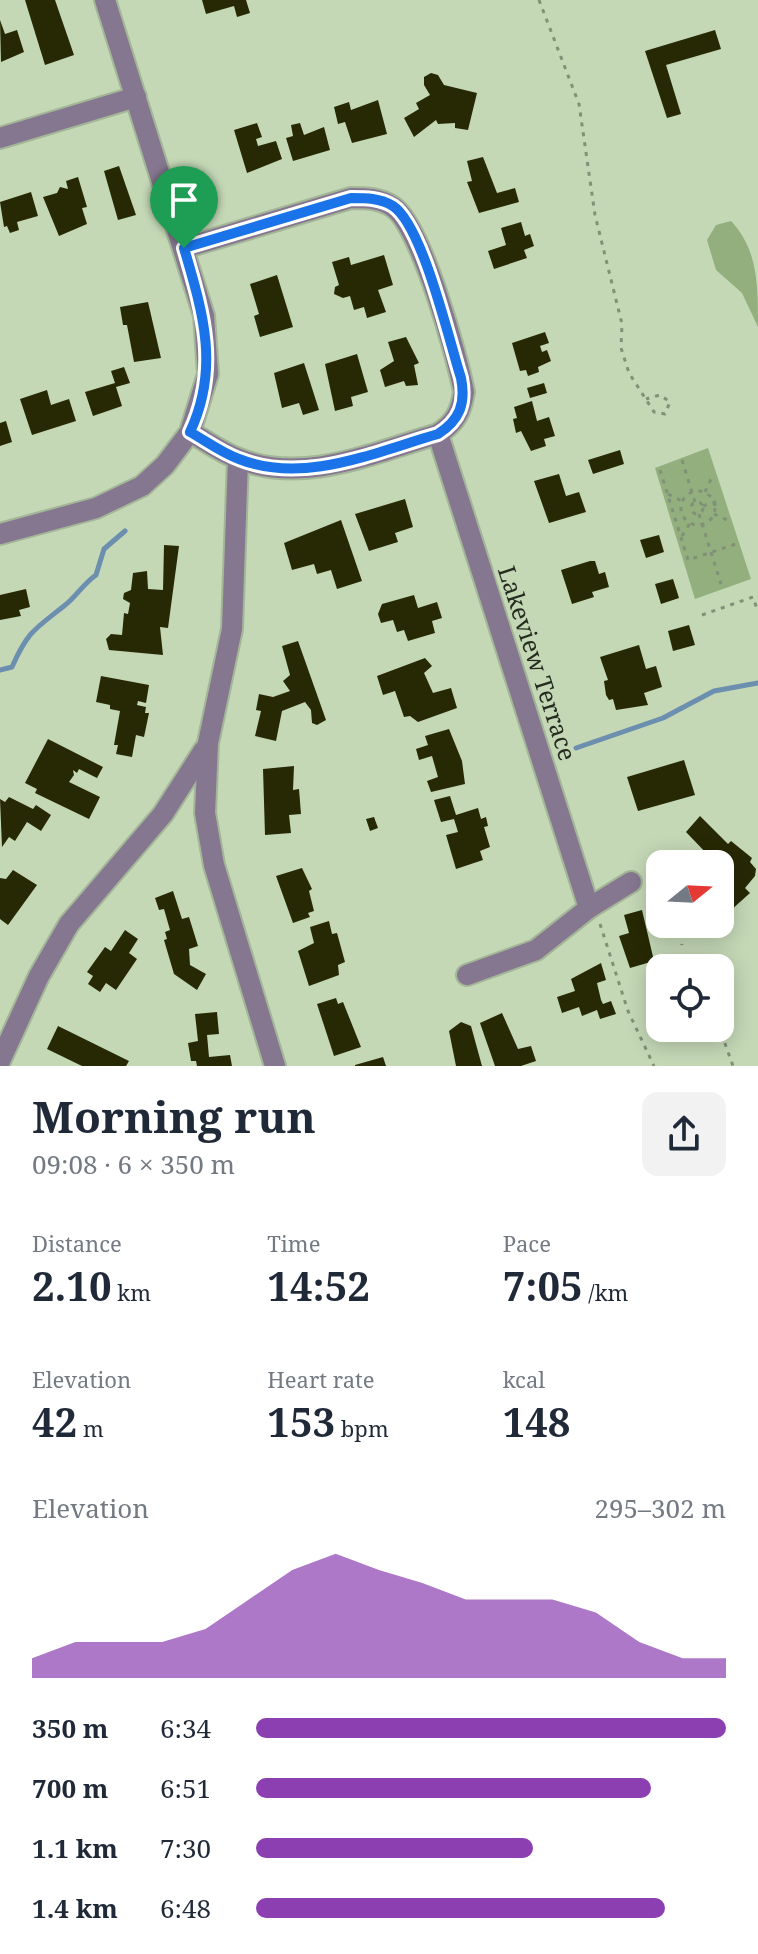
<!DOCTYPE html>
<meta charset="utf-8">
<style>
body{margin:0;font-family:"Noto Serif",serif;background:#f2f2f3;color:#1f2937;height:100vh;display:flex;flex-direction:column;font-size:30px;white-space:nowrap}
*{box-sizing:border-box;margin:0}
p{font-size:26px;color:#747a83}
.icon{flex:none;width:44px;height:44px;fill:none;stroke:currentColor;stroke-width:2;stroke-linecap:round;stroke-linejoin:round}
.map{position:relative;height:1066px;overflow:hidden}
.details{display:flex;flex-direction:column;background:#fff;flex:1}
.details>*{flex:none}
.needle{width:52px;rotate:72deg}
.controls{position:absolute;left:646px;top:850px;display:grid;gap:16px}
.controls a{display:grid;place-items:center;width:88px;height:88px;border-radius:16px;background:#fff;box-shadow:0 4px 20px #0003;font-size:40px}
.pin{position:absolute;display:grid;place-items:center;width:68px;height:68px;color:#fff;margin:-82px -34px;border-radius:50% 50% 50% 0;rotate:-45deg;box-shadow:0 0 8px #0007}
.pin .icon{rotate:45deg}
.round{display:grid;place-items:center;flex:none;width:84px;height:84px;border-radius:16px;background:#f2f2f3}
.overview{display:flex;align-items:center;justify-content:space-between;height:136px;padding:0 32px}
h1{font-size:44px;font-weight:700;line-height:60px}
.metrics{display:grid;grid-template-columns:repeat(3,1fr);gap:12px;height:136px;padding:8px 32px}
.metrics div{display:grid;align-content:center}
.metrics b{font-size:40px;font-weight:700}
.metrics small{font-size:22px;font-weight:400}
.metrics p{font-size:22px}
.chart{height:224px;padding:16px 32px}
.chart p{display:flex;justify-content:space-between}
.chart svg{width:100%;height:144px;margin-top:8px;fill:#8b3fb1;opacity:.7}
ul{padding:0 32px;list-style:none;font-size:26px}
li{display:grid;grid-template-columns:128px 96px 1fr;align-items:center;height:60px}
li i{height:20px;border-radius:10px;background:#8b3fb1}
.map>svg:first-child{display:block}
.green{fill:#93af7e}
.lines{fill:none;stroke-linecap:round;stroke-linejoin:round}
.stream{stroke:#6c8eaf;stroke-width:5}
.building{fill:#272904}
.minor-casing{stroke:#a4b698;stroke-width:24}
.path{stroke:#819077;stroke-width:3;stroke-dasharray:4 6;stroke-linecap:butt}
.minor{stroke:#867790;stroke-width:20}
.route-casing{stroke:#fff;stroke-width:16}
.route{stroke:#1a73e8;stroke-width:10}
.labels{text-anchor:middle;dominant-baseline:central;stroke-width:8;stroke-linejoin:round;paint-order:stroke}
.street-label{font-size:24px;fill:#252c1f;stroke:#c4d8b6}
</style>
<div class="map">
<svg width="758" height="1066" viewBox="0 0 758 1066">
<rect width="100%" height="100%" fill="#c4d8b6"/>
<g class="green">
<path d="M731 221C758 250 758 284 758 327L742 293 716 270 707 240 716 225Z"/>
<path d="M708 448 751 579 695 599 655 468Z"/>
</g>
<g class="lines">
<g class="stream">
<path d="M0 670 12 667C28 631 35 629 64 606 76 597 83 584 96 575L104 549 125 531"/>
<path d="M576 748 663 718 714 691 758 683"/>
</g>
</g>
<g class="building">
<path d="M25 0H55L74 55 45 65Z"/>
<path d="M202 0H246L250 13 237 17 234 6 206 14Z"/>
<path d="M0 20 5 34 17 30 24 52 1 62Z"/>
<path d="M715 30 721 49 666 65 681 114 667 118 645 51Z"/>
<path d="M431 73 438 75 444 85 477 93 468 130 455 128V123L438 124 436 120 414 137 404 118 419 109 416 103 430 95 424 85V77Z"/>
<path d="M378 100 387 134 352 143 345 122 338 124 334 107 349 102 351 110Z"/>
<path d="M257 123 262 137 256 139 258 146 276 141 282 159 247 173 234 130Z"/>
<path d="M300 123 304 135 324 127 330 150 293 161 286 138 293 136 291 125Z"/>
<path d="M483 157 497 193 515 188 519 202 479 213 467 182 472 181 467 161Z"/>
<path d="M119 166 136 215 118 220 104 171Z"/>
<path d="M78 177 87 207 82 208 87 224 59 236 43 197 57 193 60 187 68 189 66 181Z"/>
<path d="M31 192 38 216 17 222 19 230 10 233 7 226 4 227 0 202Z"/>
<path d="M521 222 525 236 530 234 534 246 524 250 527 258 494 269 488 251 506 245 501 228Z"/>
<path d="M384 255 393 285 378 290 386 312 367 318 364 307 354 310 350 296 343 298 334 294 335 287 339 285 332 262 349 257 351 265Z"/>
<path d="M277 275 293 327 260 337 254 316 259 314 250 284Z"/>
<path d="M148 302 161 358 134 362 127 325H123L120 307Z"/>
<path d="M545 332 549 343 540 346 542 352 547 350 551 361 538 367 539 372 528 376 526 370 520 371 512 343Z"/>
<path d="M406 337 419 363 414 365 418 385 406 386 404 381 385 387 380 370 394 361 388 342Z"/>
<path d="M357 354 368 392 351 397 353 406 335 411 325 364Z"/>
<path d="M304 363 319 410 303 415 299 403 282 408 274 373Z"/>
<path d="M124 367 130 383 116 387 122 406 93 416 85 392 115 383 111 371Z"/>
<path d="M544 383 547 393 530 398 527 388Z"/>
<path d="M47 390 51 405 69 399 76 421 32 435 20 399Z"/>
<path d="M532 401 537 421 549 417 555 436 544 439 546 446 531 451 521 431 516 433 513 419 517 418 514 407Z"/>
<path d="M6 421 12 442 0 446V423Z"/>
<path d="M620 450 624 464 593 474 588 460Z"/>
<path d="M559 474 566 496 579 492 586 512 549 523 534 481Z"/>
<path d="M405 499 413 527 395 533 398 542 369 551 355 514Z"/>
<path d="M341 520 362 581 337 589 331 570 317 574 314 564 292 570 284 543Z"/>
<path d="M659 535 664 552 646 558 640 540Z"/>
<path d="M164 545 179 546 168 628 160 627 163 655 109 650 106 639 111 634 122 635 124 613 128 614 130 603 123 599 124 593 131 590 133 573 147 571 148 589 163 590Z"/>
<path d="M590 561H595L599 574 605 572 609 587 592 592 594 597 572 604 561 570Z"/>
<path d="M673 579 679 598 661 604 655 584Z"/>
<path d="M26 589 30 607 19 610 21 616 0 620V595Z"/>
<path d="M414 595 418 608 437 602 442 618 432 621 435 633 408 641 404 630 397 632 393 620 381 623 378 614 382 604Z"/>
<path d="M689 625 695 645 673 651 668 631Z"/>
<path d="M298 641 326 720 317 725 312 723 311 710 305 702 282 711 276 741 255 736 261 711 256 710 259 694 273 697 290 691 283 681 290 675 282 646Z"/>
<path d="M639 645 646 669 656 666 662 687 644 693 648 705 616 710 613 699 609 700 606 695 604 681 608 680 600 657Z"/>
<path d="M425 658 432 666 424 673 433 693 451 688 457 708 418 722 410 716 404 717 395 691 383 695 377 676Z"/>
<path d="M101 676 149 685 146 703 138 701 137 705 146 707 145 713H149L144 737 136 735 132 757 116 754 118 745H114L120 711 110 709V705L96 702Z"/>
<path d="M449 729 462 761 465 784 431 792 427 781 438 777 432 756 419 760 416 749 428 745 425 736Z"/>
<path d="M48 739 103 767 97 778 79 769 77 773 73 770 74 775 69 782 100 797 89 819 35 793 37 789 25 783Z"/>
<path d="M684 760 695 795 638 811 627 777Z"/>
<path d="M294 766 293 790 299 789 301 814 289 815 291 833 265 835 263 769Z"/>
<path d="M450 796 456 815 478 808 481 819 486 817 488 826 484 827 490 847 480 851 483 860 456 869 446 835 458 832 454 819 441 822 434 800Z"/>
<path d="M9 797 33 809 36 805 51 815 41 831 27 822 15 841 9 837 2 847 0 799 5 802Z"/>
<path d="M700 816 728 844 731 841 752 858 750 862 756 869 755 876 745 888 750 893 720 920V864H704L710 857 686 832Z"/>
<path d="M374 817 378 828 370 831 366 819Z"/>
<path d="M302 868 312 889 309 891 314 911 308 913 310 917 293 923 276 876Z"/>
<path d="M13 870 37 885 8 925 0 919V878L6 879Z"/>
<path d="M173 891 182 919 189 917 198 946 189 949 190 965 206 974 197 990 174 974 164 940 167 939 165 932 170 930 164 909 159 910 155 898Z"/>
<path d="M642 910 654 961 630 968 619 936 629 933 624 915Z"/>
<path d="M329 921 332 934 337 933 345 962 338 965 339 975 309 986 298 951 314 943 310 927Z"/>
<path d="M684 924H711L699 934Z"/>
<path d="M125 930 138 939 129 953 137 959 116 990 106 983 100 992 88 984 93 976 87 972 105 947 111 951Z"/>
<path d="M601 963 606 980 597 983 601 1000 603 1004 611 1001 616 1014 600 1019 597 1010 582 1016 579 1007 562 1013 557 997 575 991 571 979Z"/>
<path d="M336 998 338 1004 343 1002 361 1047 334 1056 317 1004Z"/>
<path d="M217 1012 219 1034 207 1035 209 1057 230 1055 232 1066H197L196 1061H191L188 1043 198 1041 195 1014Z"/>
<path d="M502 1013 518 1049 531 1046 536 1061 521 1066H495L480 1023Z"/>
<path d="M461 1022 471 1026 482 1066H456L449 1031Z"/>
<path d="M58 1026 129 1061 126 1066H82L47 1049Z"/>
<path d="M383 1057 386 1066H355V1065Z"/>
</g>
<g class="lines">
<g class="minor-casing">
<g id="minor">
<path d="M0 138 136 97"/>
<path d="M184 248 351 198C366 198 380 198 393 207 421 225 457 356 464 392 461 412 455 423 438 434 375 452 304 485 239 459 222 453 206 441 190 432"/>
<path d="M438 434 589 908 536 950 467 975"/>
<path d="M238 459 232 629 208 743 205 813 214 865 275 1066"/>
<path d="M0 534 96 508 142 486 165 465 190 432 208 374 204 316 105 0"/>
<path d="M589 908 631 882"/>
<path d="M0 1061 39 976 69 924 163 814 204 750"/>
</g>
</g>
<g class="path">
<path d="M539 0 579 104 595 215 622 324 621 348 629 373 654 412 665 414 670 402 660 395 646 399"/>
<path d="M682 460 695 502"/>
<path d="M660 470 688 560 736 544"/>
<circle cx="698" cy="508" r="17"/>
<path d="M705 492 712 477"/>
<path d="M668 494 682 501"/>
<circle cx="697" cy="508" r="6"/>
<path d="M703 506 722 500"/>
<path d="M699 514 721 584"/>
<path d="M714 514 729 521"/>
<path d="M682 536 690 523"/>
<path d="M702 615 753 597 758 612"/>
<path d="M600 924 628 1011 654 1066"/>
<path d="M680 924 682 945"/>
<path d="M707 962 708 968"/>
<path d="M720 986 724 988 722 1035 733 1066"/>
</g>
<use href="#minor" class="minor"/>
</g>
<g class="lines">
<g class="route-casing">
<path id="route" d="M351 198C366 198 380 198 393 206 423 226 449 341 461 378 466 403 460 420 438 434 375 452 304 485 239 459 222 453 206 441 190 432 220 368 203 313 184 248Z"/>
</g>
<use href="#route" class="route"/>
</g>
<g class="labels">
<g class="street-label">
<text transform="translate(538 663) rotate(72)">Lakeview Terrace</text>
</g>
</g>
</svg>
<div class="controls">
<a><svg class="needle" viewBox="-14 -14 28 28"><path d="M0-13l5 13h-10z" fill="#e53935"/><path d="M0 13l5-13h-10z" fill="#747a83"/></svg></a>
<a><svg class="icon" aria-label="locate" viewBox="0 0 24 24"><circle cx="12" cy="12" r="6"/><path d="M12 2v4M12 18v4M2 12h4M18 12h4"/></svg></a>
</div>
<div class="pin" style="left:184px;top:248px;background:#1e9e55"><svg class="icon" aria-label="arrive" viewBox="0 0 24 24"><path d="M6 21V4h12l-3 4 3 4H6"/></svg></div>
</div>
<section class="details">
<div class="overview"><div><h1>Morning run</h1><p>09:08 · 6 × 350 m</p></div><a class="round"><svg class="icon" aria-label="share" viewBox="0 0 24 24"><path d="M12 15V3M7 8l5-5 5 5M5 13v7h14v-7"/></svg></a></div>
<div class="metrics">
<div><p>Distance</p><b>2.10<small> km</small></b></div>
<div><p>Time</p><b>14:52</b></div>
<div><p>Pace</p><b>7:05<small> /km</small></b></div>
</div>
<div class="metrics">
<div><p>Elevation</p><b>42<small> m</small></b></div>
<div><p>Heart rate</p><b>153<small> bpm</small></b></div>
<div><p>kcal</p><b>148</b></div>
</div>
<div class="chart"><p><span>Elevation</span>295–302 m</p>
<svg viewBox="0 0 160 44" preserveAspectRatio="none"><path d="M0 44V38L10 33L20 33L30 33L40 29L50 20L60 11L70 6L80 11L90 15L100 20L110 20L120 20L130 24L140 33L150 38L160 38V44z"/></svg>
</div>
<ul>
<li><b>350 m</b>6:34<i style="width:100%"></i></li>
<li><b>700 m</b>6:51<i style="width:84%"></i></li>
<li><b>1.1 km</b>7:30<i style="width:59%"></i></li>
<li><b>1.4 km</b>6:48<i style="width:87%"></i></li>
</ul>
</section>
